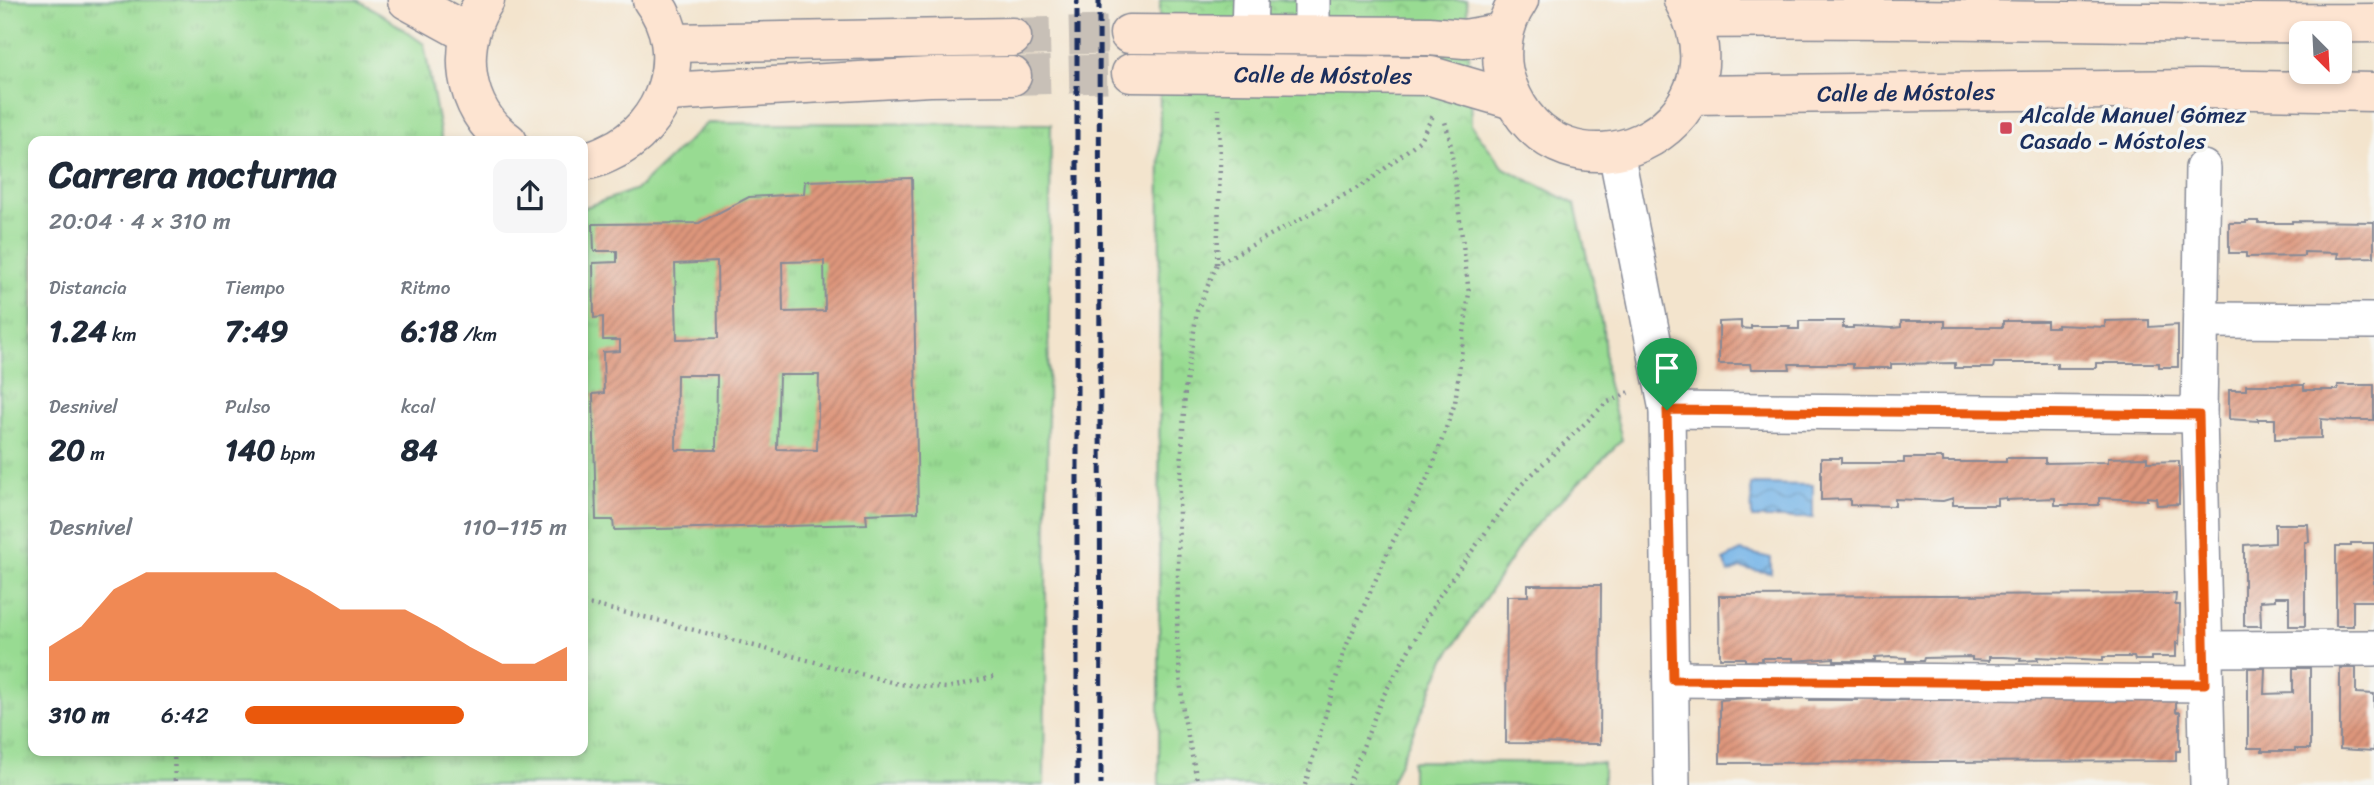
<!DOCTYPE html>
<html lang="es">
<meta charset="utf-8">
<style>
body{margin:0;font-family:Sriracha,sans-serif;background:#f6f6f7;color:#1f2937;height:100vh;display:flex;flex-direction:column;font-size:26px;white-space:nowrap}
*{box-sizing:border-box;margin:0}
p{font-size:23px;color:#747a83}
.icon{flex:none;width:38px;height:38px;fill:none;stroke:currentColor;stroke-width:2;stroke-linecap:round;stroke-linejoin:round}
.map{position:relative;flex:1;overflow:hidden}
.details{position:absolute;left:28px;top:136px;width:560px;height:620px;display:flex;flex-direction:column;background:#fff;border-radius:14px;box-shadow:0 4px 10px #0003}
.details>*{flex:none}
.needle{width:46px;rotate:156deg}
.tools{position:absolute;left:2289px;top:21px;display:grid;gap:14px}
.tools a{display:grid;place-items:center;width:63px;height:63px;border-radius:14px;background:#fff;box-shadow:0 4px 10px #0003;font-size:35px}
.pin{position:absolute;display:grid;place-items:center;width:60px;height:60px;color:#fff;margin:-72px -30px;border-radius:50% 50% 50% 0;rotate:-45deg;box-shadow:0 0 7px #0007}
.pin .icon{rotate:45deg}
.round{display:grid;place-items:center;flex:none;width:74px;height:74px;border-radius:14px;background:#f6f6f7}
.overview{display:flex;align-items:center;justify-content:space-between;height:119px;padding:0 21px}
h1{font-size:38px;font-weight:800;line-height:52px}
.figures{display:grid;grid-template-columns:repeat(3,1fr);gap:10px;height:119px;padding:7px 21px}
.figures div{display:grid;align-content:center}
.figures b{font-size:30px;font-weight:800}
.figures small{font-size:19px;font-weight:400}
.figures p{font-size:19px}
.chart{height:196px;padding:14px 21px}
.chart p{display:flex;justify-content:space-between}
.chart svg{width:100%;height:126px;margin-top:7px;fill:#ea580c;opacity:.7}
ul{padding:0 21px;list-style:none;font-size:23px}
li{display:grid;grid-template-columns:112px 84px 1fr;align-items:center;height:52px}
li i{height:18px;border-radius:9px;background:#ea580c}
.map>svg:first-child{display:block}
.grass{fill:url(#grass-tufts);stroke:#5a8578;stroke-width:2}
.park{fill:url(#park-crowns);stroke:#5a8578;stroke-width:2}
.pitch{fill:#98db92;stroke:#5a8578;stroke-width:2}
.water{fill:url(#water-waves);stroke:#4771a2;stroke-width:2}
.building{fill:url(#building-hatch);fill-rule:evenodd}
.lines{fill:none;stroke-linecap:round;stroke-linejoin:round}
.secondary-tunnel{stroke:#c8c0b7;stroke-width:38;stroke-dasharray:38 19;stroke-linecap:butt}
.street-casing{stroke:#878a96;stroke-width:38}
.secondary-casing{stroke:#878a96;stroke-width:41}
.path{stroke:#878a96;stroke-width:4.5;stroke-dasharray:2 5;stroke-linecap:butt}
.street{stroke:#fff;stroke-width:35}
.secondary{stroke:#fde4d1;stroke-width:38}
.rail{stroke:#1b2f5e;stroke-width:5;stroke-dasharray:10 5;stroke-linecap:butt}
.route-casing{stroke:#fff;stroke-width:14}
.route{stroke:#ea580c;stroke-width:9}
.poi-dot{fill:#d1495b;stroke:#f6f6f2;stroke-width:2.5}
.labels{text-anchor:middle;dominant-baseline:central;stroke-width:7;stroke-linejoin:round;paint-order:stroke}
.street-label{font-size:23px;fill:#1b2f5e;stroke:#f6f6f2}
.poi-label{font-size:23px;fill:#1b2f5e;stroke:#f6f6f2;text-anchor:start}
</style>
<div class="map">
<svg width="2374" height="785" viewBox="0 0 2374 785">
<defs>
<pattern id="grass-tufts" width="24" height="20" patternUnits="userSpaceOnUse" patternTransform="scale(1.75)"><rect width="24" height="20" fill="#98db92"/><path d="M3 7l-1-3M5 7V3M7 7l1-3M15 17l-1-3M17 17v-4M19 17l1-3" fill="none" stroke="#82bc80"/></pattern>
<pattern id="park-crowns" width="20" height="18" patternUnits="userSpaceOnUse" patternTransform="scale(1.75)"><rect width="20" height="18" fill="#98db92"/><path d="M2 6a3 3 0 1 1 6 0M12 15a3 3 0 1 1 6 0" fill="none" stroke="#82bc80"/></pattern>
<pattern id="water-waves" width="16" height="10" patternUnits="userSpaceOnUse" patternTransform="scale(1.75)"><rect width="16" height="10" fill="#73b3e7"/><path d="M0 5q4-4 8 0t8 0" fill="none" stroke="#5e92be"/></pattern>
<pattern id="building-hatch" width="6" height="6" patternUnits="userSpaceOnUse" patternTransform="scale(1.75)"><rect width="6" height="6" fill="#de967b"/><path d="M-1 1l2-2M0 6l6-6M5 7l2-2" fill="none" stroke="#b37b68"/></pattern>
</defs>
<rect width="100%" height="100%" fill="#f6f6f2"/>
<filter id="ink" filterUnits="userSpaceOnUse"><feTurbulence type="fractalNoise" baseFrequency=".0143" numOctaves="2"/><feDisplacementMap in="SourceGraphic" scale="14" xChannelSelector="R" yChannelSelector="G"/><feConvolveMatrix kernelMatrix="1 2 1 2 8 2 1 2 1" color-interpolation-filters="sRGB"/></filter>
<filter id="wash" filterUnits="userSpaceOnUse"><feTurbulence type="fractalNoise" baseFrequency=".00686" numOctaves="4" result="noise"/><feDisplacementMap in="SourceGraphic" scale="28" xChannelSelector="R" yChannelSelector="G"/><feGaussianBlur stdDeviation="1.57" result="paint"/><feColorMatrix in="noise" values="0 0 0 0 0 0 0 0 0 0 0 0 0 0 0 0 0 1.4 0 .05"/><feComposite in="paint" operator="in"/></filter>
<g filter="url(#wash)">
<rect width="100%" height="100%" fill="#f3e4cd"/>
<path class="grass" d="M0 0H357L380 13 424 44 442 142H33V751H583V208L637 189 707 123 1051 124 1044 785H0Z"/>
<path class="park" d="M1160 0H1467L1471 125 1504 168 1575 204 1603 329 1607 381 1622 440 1528 533 1444 661 1390 785H1159Z"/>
<path class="pitch" d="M1412 761 1603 763V785H1412Z"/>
<g class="water">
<path d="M1751 484 1813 485V518H1752Z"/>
<path d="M1741 551 1771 558V573L1740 568 1729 573 1723 560Z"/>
</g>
<g id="blocks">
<g class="building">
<path d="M912 178 918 512 866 514 867 524 614 530 613 520H596L593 394 604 393 603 352 620 351V340H603V317L594 318 593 263 617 262V251H594L593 224 699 223 749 197 804 194 805 181ZM824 261 825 311 783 312 782 262ZM717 262 718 338 677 339 675 264ZM677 375H717L716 450H676ZM779 375H819L817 450 777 449Z"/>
<path d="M2246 221H2258V223H2292V221L2374 222V257L2337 258 2338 253 2304 252V256L2246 257V253H2229V223H2246Z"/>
<path d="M2149 320V327L2178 325V367H2159V363H2096V368H2057V363H1994L1993 368H1955V363L1891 364V368H1853V364H1789L1790 369H1751L1750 364H1719V322L1741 321V328L1751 329V326H1790L1789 329H1799V321H1843V328H1853V326L1892 328 1901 327V321H1945V327H2003V321H2047V327H2057V325L2105 327V321Z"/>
<path d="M2246 385H2304V390H2338V385H2374V420H2350V421L2321 419V438L2275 439V419H2258V421L2229 419V390H2246Z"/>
<path d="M2147 457V462L2179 461V504L2157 505 2156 498 2147 497V500L2099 498V505H2055V498L2006 500V498L1997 499V505H1953V498L1943 501 1895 499V506L1850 505V499L1821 500V458H1841V463H1904V458H1943V462H2006V458H2045V463L2108 462V458Z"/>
<path d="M2275 524H2308L2309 542H2305V626H2289V597H2275V600L2260 601 2261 626H2244V545L2275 543Z"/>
<path d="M2351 543H2374V601H2353V626H2336V546H2351Z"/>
<path d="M1528 585H1601L1600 744 1506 743 1507 596H1528Z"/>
<path d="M2176 594 2175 605H2180L2179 644 2176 643V657H2151V660H2135L2134 657H2103V660L2037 657 2038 660 2020 661 2021 658 2004 657H1989V661L1972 660V657L1924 658 1923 661H1906V658L1891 657 1875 658V661H1834V658L1793 661V658H1762V661H1745V658H1720L1719 596Z"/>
<path d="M2248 668H2265L2264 694 2293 693V668H2310V749H2295V751H2262V748H2248Z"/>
<path d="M2340 668H2356V693L2374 694V751L2340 749Z"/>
<path d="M1907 696 1924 697V700H1973L1972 696 2176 699V712H2180V751H2176V761L1720 763V700L1762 697V700H1793V697H1810V700H1858V697H1875V700H1907Z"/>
</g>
</g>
</g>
<g filter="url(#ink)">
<use href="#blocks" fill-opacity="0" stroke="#878a96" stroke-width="2"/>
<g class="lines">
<g class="secondary-tunnel">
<path d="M1012 37 1129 34"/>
<path d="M1012 76 1131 73"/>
</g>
<g class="street-casing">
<g id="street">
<path d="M1249 35 1250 0"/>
<path d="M1312 35V0"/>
<path d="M1616 152 1667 410 1672 785"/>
<path d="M2203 168 2199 415 2208 785"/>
<path d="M2202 320 2374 321"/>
<path d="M1667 410 2199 415"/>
<path d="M2206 649 2374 648"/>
<path d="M1673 679 2205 684"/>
</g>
</g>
<g class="secondary-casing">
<g id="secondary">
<path d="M407 0 469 34"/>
<path d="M485 0C455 46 462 109 508 142"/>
<path d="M1519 0C1502 25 1497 58 1508 86 1558 219 1757 131 1683 0"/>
<path d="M1694 19C1920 16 2147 25 2374 23"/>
<path d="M1129 34 1429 36 1465 39 1504 32"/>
<path d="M671 43 1012 37"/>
<path id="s1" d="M1131 73 1431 76 1513 100"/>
<path d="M667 92 930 77 1012 76"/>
<path id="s2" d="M1691 95 2199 89 2374 92"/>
<path d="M583 161C592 160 600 157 608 153 666 128 692 52 652 0"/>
</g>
</g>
<g class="path">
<path d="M1217 264 1220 165 1219 109"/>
<path d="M583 603 653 619 898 684 947 688 997 676"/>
<path d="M174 751 175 785"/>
<path d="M1198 785 1183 712 1177 640 1179 509 1185 390 1197 311 1217 264 1368 182 1419 141 1434 114"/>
<path d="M1305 785 1344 651 1392 543 1430 473 1455 403 1469 293 1450 140 1444 118"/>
<path d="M1348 785 1382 698 1439 596 1519 487 1606 403 1630 392"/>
</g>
<use href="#street" class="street"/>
<use href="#secondary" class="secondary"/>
<g class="rail">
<path d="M1099 0 1101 785"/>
<path d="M1077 785V0"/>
</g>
</g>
</g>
<g class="lines" filter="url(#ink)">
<g class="route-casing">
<path id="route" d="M1667 410 2199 415 2205 684 1673 680Z"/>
</g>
<use href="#route" class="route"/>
</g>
<rect class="poi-dot" x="1999" y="121" width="14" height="14" rx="3.5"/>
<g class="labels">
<g class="street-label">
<text stroke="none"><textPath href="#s1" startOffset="192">Calle de Móstoles</textPath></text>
<text stroke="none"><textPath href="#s2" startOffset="215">Calle de Móstoles</textPath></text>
</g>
<g class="poi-label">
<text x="2020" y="115">Alcalde Manuel Gómez<tspan x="2020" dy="26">Casado - Móstoles</tspan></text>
</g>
</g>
</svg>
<div class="tools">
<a><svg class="needle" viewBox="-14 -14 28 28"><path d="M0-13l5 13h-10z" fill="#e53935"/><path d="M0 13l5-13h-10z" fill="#747a83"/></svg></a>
</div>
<div class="pin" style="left:1667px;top:410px;background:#1e9e55"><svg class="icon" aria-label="arrive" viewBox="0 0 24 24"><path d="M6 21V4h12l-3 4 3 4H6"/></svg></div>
<section class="details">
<div class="overview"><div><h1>Carrera nocturna</h1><p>20:04 · 4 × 310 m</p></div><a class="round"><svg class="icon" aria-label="share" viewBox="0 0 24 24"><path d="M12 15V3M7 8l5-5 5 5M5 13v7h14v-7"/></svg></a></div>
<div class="figures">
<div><p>Distancia</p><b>1.24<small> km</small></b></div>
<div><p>Tiempo</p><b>7:49</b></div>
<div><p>Ritmo</p><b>6:18<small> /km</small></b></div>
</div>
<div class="figures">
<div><p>Desnivel</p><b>20<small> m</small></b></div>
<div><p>Pulso</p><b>140<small> bpm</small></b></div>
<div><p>kcal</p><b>84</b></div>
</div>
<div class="chart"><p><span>Desnivel</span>110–115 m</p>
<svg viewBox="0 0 160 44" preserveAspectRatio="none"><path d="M0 44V32L10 25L20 12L30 6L40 6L50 6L60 6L70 6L80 12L90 19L100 19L110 19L120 25L130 32L140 38L150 38L160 32V44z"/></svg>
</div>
<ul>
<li><b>310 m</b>6:42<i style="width:68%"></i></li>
</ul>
</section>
</div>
